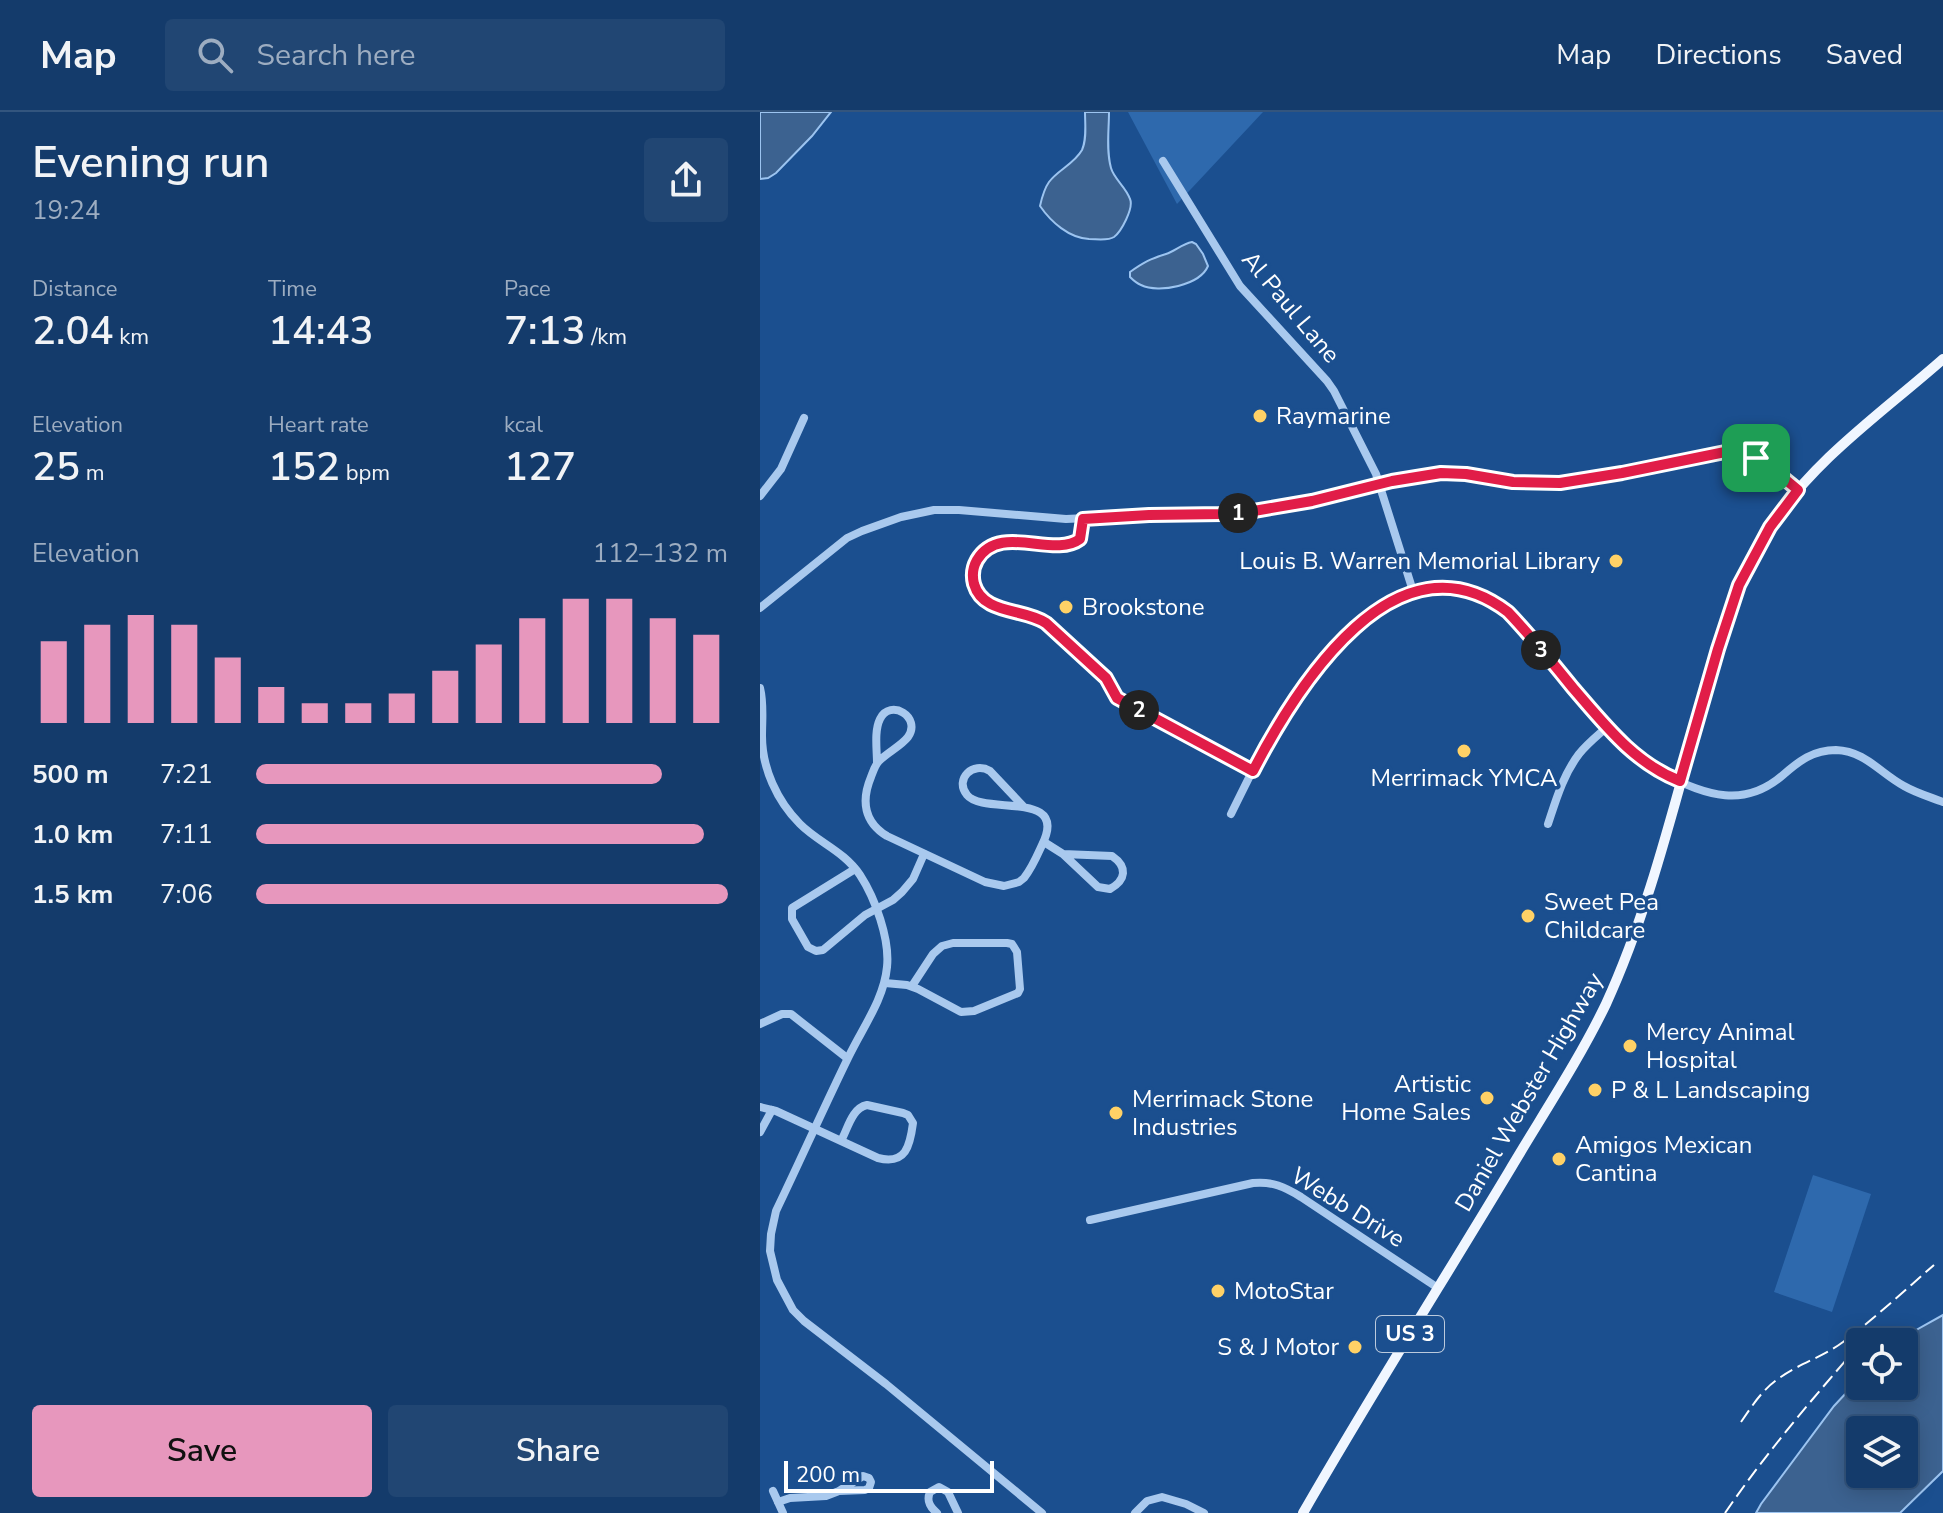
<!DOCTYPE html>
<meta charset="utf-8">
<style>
body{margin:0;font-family:"Nunito Sans",sans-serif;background:#214673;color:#f1f3f6;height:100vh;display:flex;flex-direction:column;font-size:30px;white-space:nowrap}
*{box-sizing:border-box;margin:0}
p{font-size:26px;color:#9dadc1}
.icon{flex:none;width:44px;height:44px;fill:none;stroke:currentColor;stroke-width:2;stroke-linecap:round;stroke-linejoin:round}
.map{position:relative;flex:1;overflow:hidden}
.panel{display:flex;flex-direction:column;background:#143b6b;width:760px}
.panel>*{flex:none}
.controls{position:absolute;left:1086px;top:1216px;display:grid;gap:16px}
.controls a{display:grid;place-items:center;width:72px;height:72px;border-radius:8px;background:#143b6b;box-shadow:0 4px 20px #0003,0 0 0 2px #33557e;font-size:40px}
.scale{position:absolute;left:24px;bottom:20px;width:210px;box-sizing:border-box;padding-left:8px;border:4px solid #fff;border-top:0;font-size:22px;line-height:28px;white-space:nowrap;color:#fff;-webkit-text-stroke:6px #1b4f8f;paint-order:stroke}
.pin{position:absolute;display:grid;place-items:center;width:68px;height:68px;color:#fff;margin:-34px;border-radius:16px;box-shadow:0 4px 12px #0006}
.km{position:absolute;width:40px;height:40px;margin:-20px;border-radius:50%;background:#222;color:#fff;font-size:22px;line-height:40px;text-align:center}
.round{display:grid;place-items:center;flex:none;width:84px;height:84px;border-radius:8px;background:#214673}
.headline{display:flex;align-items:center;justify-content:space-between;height:136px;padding:0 32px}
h1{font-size:44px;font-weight:600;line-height:60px}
.stats{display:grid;grid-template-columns:repeat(3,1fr);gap:12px;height:136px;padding:8px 32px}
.stats div{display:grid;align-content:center}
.stats b{font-size:40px;font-weight:600}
.stats small{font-size:22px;font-weight:400}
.stats p{font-size:22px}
.chart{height:224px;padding:16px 32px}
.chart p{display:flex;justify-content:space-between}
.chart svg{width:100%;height:144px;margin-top:8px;stroke:#e797bd;stroke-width:6}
.primary-button{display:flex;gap:16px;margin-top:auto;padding:16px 32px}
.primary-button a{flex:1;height:92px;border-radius:8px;background:#e797bd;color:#111;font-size:32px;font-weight:600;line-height:92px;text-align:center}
.primary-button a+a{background:#214673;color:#f1f3f6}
ul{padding:0 32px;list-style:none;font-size:26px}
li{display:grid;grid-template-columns:128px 96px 1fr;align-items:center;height:60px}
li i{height:20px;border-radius:10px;background:#e797bd}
header{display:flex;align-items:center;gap:48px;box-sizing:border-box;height:112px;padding:0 40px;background:#143b6b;border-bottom:2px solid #33557e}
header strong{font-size:38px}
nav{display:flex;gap:44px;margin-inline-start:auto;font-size:28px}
.search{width:560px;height:72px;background:#214673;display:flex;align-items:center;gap:20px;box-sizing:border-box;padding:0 28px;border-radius:8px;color:#9dadc1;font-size:30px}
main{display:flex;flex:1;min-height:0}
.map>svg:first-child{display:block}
.green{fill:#2e69ad}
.water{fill:#3c6290;stroke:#9cc4f0;stroke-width:2;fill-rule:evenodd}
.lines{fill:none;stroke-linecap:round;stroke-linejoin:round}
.minor{stroke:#a9c9ee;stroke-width:8}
.major{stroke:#f0f6ff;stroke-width:10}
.rail{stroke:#fff;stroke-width:2;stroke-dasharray:14 6;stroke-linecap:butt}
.route-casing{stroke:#fff;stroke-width:16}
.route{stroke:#e11d48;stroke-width:10}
.poi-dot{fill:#ffd166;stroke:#1b4f8f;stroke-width:3}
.labels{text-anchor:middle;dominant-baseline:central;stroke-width:7;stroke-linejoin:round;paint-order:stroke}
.shield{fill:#1b4f8f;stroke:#bbcadd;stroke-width:2}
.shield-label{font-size:22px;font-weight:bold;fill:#fff}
.street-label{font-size:24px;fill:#fff;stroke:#1b4f8f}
.poi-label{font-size:24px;fill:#fff;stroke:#1b4f8f;text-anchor:start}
</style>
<header>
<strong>Map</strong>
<div class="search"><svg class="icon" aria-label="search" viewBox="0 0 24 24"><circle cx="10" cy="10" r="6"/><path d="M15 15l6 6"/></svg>Search here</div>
<nav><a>Map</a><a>Directions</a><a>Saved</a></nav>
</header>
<main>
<section class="panel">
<div class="headline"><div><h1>Evening run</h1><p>19:24</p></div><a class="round"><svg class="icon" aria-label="share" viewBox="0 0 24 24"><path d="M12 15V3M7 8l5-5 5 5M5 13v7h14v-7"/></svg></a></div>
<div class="stats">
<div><p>Distance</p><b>2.04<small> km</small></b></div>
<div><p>Time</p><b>14:43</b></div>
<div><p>Pace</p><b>7:13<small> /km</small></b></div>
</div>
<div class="stats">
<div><p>Elevation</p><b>25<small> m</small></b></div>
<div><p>Heart rate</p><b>152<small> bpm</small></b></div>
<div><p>kcal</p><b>127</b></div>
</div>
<div class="chart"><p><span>Elevation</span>112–132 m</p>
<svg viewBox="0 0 160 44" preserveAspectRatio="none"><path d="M5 44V19M15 44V14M25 44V11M35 44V14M45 44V24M55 44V33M65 44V38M75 44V38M85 44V35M95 44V28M105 44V20M115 44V12M125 44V6M135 44V6M145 44V12M155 44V17"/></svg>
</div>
<ul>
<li><b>500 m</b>7:21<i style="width:86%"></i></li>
<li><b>1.0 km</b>7:11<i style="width:95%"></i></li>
<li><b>1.5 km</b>7:06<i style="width:100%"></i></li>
</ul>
<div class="primary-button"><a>Save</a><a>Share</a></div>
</section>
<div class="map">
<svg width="1183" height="1401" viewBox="0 0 1183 1401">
<rect width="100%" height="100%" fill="#1b4f8f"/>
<g class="green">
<path d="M368 0H503L417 92Z"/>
<path d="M1053 1063 1111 1082 1072 1200 1014 1180Z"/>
</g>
<g class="water">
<path d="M0 0H71L52 24 16 61 8 66 0 67Z"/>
<path d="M325 0H349C349 18 346 38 351 56 354 67 366 75 370 87 374 96 361 120 354 125 348 129 337 127 329 127 309 126 291 110 280 94 282 85 284 77 289 70 298 58 314 52 322 38 327 27 325 12 325 0Z"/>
<path d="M432 130 436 132 443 142 448 154C440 173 399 182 381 173 376 171 374 169 370 165V160C384 150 390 147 406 142 415 139 422 132 432 130Z"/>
<path d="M1183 1203V1359L1140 1401H996L1001 1392 1074 1294 1100 1266V1274H1144V1230H1138L1149 1222ZM1100 1318H1144V1362H1100Z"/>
</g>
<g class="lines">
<g class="minor">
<path d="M403 49 480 174 567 269 574 279 616 362 653 479"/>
<path d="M0 384 21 357 44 306"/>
<path d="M323 407 320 427C295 446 246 414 221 443 216 449 212 457 213 465 214 475 220 485 228 491 242 500 261 498 275 504 288 510 336 553 345 565 350 571 352 579 357 586L493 659"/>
<path d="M0 496 87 426 102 419 141 405 174 398H199L306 407 389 403 463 402 552 389 632 369 667 362H706L753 370 800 371 862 361 965 340C996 341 1015 359 1038 378"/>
<path d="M0 576C4 592 2 607 2 624 2 656 17 689 40 712 59 731 84 739 100 763 115 786 130 827 127 855 124 887 103 915 89 944 64 995 41 1047 16 1099L11 1122 10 1139 17 1168 33 1198 44 1209 126 1272 282 1401"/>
<path d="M117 651C117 638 114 619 120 607 130 586 162 605 148 625 141 634 128 640 119 649 115 653 113 660 111 665 101 689 104 710 127 724L225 770 244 774 259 770 264 766C272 756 277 744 282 733 310 677 224 704 207 683 194 667 213 649 230 659L263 694"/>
<path d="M471 702C490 664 508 625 531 590 581 518 676 421 759 512 779 534 799 557 818 581 842 611 868 645 905 663 947 683 984 697 1023 663 1039 649 1053 638 1076 638 1105 639 1120 661 1144 674 1156 681 1170 685 1183 690"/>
<path d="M788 712C796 688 803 663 819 642 827 632 837 624 846 616"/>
<path d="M284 730 303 742 352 744C368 755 366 768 350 777L338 775 303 742"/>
<path d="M95 757 32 796V807L48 835 56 839 63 838 105 803 133 788 142 780 153 767 164 742"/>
<path d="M125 871 147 873 158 877 201 900 214 899 258 881 260 877 257 840 252 832 247 831H193L182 834 173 842 152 874"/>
<path d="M0 912 22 902H31L87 946"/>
<path d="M0 995 16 999 118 1046C146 1053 150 1034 153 1011L148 1003 143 1001 107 993C92 996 88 1016 81 1029"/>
<path d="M0 1020 12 998"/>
<path d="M330 1108 493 1071C512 1069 525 1075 541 1085L678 1176"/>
<path d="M13 1379 23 1401"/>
<path d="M18 1390 30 1386 66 1384 79 1379 105 1378 109 1376 111 1370 109 1366 103 1364 79 1379"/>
<path d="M177 1401C170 1395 166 1389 170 1380L179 1375 188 1380 198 1401"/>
<path d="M375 1401 387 1389 402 1385 426 1392 444 1401"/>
</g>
<path class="major" d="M543 1401C609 1286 680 1174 748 1061 781 1005 818 950 846 892 890 796 914 692 943 591 960 530 975 469 1010 415 1054 347 1123 300 1183 247"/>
<g class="rail">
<path d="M981 1310C992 1294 1002 1278 1018 1267 1038 1252 1063 1245 1083 1230 1115 1206 1144 1179 1174 1153"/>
<path d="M965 1401C1006 1341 1053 1286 1100 1232"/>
</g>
</g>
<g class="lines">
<g class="route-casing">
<path id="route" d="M965 340C996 341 1015 359 1038 378L1010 415 979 473 958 537 920 669C874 651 845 613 813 576 792 550 771 524 748 500 636 415 537 574 493 659L357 586 346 566 286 511C264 496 223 503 214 472 212 464 213 455 217 448 240 410 293 447 320 427L323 407 389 403 463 402 488 400 552 389 632 369 681 361 706 362 753 370 800 371 862 361Z"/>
</g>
<use href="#route" class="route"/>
</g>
<g class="poi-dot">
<circle cx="500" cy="304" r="8"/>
<circle cx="856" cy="449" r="8"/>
<circle cx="306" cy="495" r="8"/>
<circle cx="704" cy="639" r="8"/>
<circle cx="768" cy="804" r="8"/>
<circle cx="870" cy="934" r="8"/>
<circle cx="835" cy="978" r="8"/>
<circle cx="727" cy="986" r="8"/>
<circle cx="356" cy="1001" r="8"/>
<circle cx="799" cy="1047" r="8"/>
<circle cx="458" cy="1179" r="8"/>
<circle cx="595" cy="1235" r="8"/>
</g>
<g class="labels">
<rect class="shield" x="616" y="1204" width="68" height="36" rx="6"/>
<g class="shield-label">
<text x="650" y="1222">US 3</text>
</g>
<g class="street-label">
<text transform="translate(531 195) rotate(50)">Al Paul Lane</text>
<text transform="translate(769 980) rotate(-60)">Daniel Webster Highway</text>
<text transform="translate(588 1095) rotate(32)">Webb Drive</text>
</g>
<g class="poi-label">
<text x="516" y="304">Raymarine</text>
<text x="840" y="449" text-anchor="end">Louis B. Warren Memorial Library</text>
<text x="322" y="495">Brookstone</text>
<text x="704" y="666" text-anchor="middle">Merrimack YMCA</text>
<text x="784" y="790">Sweet Pea<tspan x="784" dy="28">Childcare</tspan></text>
<text x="886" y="920">Mercy Animal<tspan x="886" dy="28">Hospital</tspan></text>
<text x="711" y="972" text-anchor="end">Artistic<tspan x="711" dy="28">Home Sales</tspan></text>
<text x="851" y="978">P &amp; L Landscaping</text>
<text x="372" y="987">Merrimack Stone<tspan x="372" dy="28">Industries</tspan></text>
<text x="815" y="1033">Amigos Mexican<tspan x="815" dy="28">Cantina</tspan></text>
<text x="474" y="1179">MotoStar</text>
<text x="579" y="1235" text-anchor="end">S &amp; J Motor</text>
</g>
</g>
</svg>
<div class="controls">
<a><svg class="icon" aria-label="locate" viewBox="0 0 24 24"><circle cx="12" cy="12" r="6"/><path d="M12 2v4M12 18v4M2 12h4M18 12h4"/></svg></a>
<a><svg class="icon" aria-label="layers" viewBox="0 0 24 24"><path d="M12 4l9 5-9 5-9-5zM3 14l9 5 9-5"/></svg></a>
</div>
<div class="scale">200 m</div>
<div class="pin" style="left:996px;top:346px;background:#1e9e55"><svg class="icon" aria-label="arrive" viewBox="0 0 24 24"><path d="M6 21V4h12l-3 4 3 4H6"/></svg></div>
<b class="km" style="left:478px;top:401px">1</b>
<b class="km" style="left:379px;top:598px">2</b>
<b class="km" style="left:781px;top:538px">3</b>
</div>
</main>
